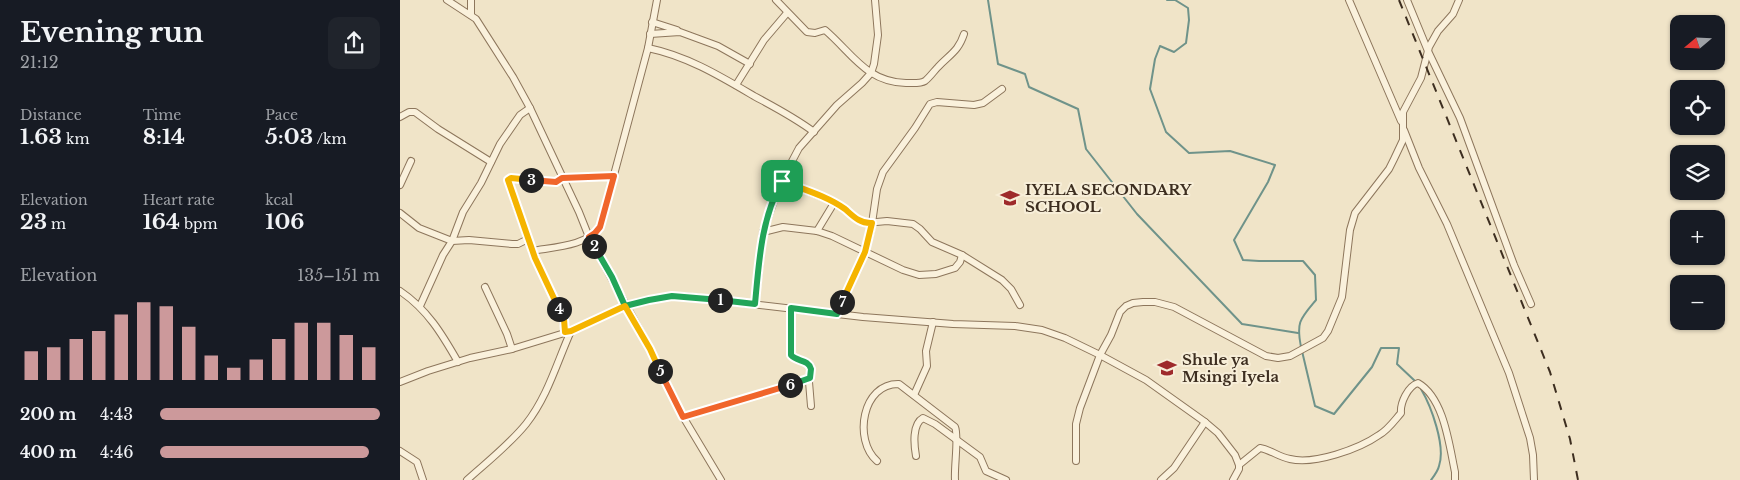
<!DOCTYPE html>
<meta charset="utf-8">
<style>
body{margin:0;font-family:"Libre Baskerville",serif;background:#20242c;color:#f1f3f6;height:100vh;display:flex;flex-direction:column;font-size:19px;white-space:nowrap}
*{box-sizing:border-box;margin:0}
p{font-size:16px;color:#9ea1a6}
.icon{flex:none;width:28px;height:28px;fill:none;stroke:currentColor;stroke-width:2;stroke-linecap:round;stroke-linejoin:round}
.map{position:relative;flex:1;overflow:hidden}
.sheet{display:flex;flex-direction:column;background:#171b24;width:400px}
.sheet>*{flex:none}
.needle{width:32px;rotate:251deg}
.controls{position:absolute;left:1270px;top:15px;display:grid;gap:10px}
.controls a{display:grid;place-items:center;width:55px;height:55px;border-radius:10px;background:#171b24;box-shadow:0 1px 4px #0004;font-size:25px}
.pin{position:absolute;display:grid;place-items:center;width:42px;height:42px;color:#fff;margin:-21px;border-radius:10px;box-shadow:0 2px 8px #0006}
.km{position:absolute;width:25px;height:25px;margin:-12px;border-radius:50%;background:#222;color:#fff;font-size:14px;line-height:25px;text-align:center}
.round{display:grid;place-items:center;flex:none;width:52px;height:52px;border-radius:10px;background:#20242c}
.headline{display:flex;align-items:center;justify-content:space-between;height:85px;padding:0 20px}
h1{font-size:28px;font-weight:700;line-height:38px}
.metrics{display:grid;grid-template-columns:repeat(3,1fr);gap:8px;height:85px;padding:5px 20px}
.metrics div{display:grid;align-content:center}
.metrics b{font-size:21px;font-weight:700}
.metrics small{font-size:14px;font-weight:400}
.metrics p{font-size:14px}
.chart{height:140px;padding:10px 20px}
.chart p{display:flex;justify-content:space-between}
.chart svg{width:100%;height:90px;margin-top:5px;stroke:#cc999b;stroke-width:6}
ul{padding:0 20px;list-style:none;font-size:16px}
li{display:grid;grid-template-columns:80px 60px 1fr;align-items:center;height:38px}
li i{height:12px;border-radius:6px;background:#cc999b}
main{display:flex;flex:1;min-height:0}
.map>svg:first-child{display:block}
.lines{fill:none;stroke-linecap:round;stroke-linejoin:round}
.stream{stroke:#6f938a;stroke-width:2}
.minor-casing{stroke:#8d765c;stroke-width:8}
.minor{stroke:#faf1dc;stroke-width:6}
.rail{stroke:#3d2e20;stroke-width:2;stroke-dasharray:9 9;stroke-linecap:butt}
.split-1-casing{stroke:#fff;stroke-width:10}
.split-2-casing{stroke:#fff;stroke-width:10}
.split-3-casing{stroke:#fff;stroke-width:10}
.split-4-casing{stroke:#fff;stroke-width:10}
.split-5-casing{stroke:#fff;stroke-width:10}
.split-6-casing{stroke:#fff;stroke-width:10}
.split-7-casing{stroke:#fff;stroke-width:10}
.split-8-casing{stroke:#fff;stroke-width:10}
.split-1{stroke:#22a559;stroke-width:6}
.split-2{stroke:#22a559;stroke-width:6}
.split-3{stroke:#f0652b;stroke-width:6}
.split-4{stroke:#f5b400;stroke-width:6}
.split-5{stroke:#f5b400;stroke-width:6}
.split-6{stroke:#f0652b;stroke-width:6}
.split-7{stroke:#22a559;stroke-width:6}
.split-8{stroke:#f5b400;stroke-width:6}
.labels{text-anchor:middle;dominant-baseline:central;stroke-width:4;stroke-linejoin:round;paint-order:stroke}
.poi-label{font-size:15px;font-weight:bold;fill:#3d2e20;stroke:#f7eed8;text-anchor:start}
</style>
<main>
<section class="sheet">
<div class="headline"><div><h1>Evening run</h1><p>21:12</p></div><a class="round"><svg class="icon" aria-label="share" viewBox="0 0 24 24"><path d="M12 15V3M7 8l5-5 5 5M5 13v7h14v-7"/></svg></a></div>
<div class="metrics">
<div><p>Distance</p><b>1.63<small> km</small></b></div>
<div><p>Time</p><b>8:14</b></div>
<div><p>Pace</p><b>5:03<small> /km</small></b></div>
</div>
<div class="metrics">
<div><p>Elevation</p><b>23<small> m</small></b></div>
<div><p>Heart rate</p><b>164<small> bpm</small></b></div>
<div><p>kcal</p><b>106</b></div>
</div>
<div class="chart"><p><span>Elevation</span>135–151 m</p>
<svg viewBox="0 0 160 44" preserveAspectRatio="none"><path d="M5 44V30M15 44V28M25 44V24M35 44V20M45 44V12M55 44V6M65 44V8M75 44V18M85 44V32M95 44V38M105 44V34M115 44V24M125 44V16M135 44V16M145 44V22M155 44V28"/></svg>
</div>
<ul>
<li><b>200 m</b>4:43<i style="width:100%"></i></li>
<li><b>400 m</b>4:46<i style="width:95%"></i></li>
</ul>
</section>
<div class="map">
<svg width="1340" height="480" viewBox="0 0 1340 480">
<rect width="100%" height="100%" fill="#f0e4c8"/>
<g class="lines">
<g class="stream">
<path d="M588 0 598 64 625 74 629 87 678 109 686 149 737 214 842 324 898 333"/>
<path d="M767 0H775L788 8 789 20 786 43 774 52 760 46 755 59 750 89 766 132 789 153 830 151 875 165 868 182 834 240 843 260 859 261H903L915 275 916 300C900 319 896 322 901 347"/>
<path d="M902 351 915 406 934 414 972 367 981 348H999L997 364 1015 381"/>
<path d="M1021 389C1031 406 1046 446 1039 466 1038 471 1034 476 1031 480"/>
</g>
<g class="minor-casing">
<g id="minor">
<path d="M47 0 76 19 113 77 130 108 179 212 189 237 250 349 282 415 321 480"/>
<path d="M71 0V15"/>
<path d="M376 0 407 32 415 33 425 30C452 53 466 82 506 83 512 83 520 84 525 81 530 77 534 71 538 67 550 54 558 52 564 34"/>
<path d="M949 0 1001 121"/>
<path d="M1007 0 1028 51 1060 118 1114 265 1131 304"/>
<path d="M252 22 277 30"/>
<path d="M250 34 280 32 318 46 350 64"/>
<path d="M248 48C287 56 320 76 354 96 376 108 394 117 414 132"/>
<path d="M336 85 364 40 387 13"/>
<path d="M0 117 9 112H15L38 129 91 162"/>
<path d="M1004 130 1019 168 1047 224 1109 373 1130 438 1133 455 1134 480"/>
<path d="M382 181 430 200 442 207 457 219 466 223 487 221 513 224 520 229 532 242 562 255 602 280 611 289 620 305"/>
<path d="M0 185 11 161"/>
<path d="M0 213 19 228 52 241 69 240 112 244H118L128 239"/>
<path d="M417 231 434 203"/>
<path d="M363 232 383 227 417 231 432 236 503 270 519 275 536 274 555 268 560 262 562 255"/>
<path d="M132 251C154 247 187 246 200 227L248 48 257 0"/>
<path d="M85 287 107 334 112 349"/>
<path d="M0 291C27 309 42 334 58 362"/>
<path d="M355 304 363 232 380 184 399 148 437 105 462 83 471 73 474 64 478 35 475 0"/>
<path d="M20 306 43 255 52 241 63 212 81 183 100 144 120 115 130 108"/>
<path d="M391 308V355C396 361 406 360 411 367L409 382 411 406"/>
<path d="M437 314 465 252 471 230 477 189 483 172 515 128 530 104 537 102 574 105 583 103 602 89"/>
<path d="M165 332 163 319 135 258 115 202 109 180 111 178 156 182 162 178 214 176"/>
<path d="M0 382 28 371 70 358 112 349 171 331 225 306 249 300 272 296 292 297 463 317 553 324 615 326 642 330 665 338 700 355 746 380 805 422 818 433 835 455 839 465V469L833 480"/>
<path d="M514 395 527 366 526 351 533 322"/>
<path d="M283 417 409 379"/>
<path d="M0 451 17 462 23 480"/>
<path d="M516 456C514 445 512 424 523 418L535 424 580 457 586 471 606 480"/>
<path d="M477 461C453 440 462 383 499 384L555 427C559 435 554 467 555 480"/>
<path d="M676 461V424L680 408 700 355 711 335 720 312 726 306 733 303 743 302H755L774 307 866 356 878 358 890 356 923 338 928 331 942 297 950 230 955 213 989 169 994 159 1003 140V112L1021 78 1029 47 1038 31 1053 14 1059 0"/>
<path d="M839 465 860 448C871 450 879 457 890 459 914 465 959 449 979 435 988 430 994 421 1001 413 1000 403 1008 386 1018 383 1044 398 1049 444 1055 472V480"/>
<path d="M67 480C87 462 109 445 126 424 148 396 157 362 171 331"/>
<path d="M761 480 774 468 805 422"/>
</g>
</g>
<use href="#minor" class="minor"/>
<path class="rail" d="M999 0 1150 372 1170 439 1178 480"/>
</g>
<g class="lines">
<g class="split-1-casing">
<path id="split-1" d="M320 300 355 304C359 262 361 219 382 181"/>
</g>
<g class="split-2-casing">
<path id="split-2" d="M194 246 212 277 225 306 249 300 272 296 320 300"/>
</g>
<g class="split-3-casing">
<path id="split-3" d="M131 180 156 182 162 178 214 176 200 227 195 233 189 237 194 246"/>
</g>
<g class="split-4-casing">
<path id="split-4" d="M131 180 111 178 108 180 135 258 159 309"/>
</g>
<g class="split-5-casing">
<path id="split-5" d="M159 309 164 319 165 332 171 331 225 306 250 349 260 371"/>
</g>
<g class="split-6-casing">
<path id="split-6" d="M260 371 283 417 390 385"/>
</g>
<g class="split-7-casing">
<path id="split-7" d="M390 385 410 378 411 369C408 359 397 362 391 355V308L437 314 442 302"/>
</g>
<g class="split-8-casing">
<path id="split-8" d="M382 181C402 189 427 196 445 209 453 216 460 224 472 223L465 252 442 302"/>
</g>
<use href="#split-1" class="split-1"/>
<use href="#split-2" class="split-2"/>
<use href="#split-3" class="split-3"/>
<use href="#split-4" class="split-4"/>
<use href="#split-5" class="split-5"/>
<use href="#split-6" class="split-6"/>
<use href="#split-7" class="split-7"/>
<use href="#split-8" class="split-8"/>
</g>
<defs>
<g id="school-bare" transform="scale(1.5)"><path d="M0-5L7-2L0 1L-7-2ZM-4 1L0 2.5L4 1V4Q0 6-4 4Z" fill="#9e2a2b" stroke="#f7eed8" stroke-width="2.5" paint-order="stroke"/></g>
</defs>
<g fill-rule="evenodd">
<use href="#school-bare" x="610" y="198"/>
<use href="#school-bare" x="767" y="368"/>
</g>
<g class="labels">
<g class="poi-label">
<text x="625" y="189">IYELA SECONDARY<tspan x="625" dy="17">SCHOOL</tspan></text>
<text x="782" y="359">Shule ya<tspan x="782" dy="17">Msingi Iyela</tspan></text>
</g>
</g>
</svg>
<div class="controls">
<a><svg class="needle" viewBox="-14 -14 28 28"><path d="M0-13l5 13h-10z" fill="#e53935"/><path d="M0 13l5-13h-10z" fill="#9ea1a6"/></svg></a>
<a><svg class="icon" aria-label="locate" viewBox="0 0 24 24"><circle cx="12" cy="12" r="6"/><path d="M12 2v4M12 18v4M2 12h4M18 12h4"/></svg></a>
<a><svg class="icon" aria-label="layers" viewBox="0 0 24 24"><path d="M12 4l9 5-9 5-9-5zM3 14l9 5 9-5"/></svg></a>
<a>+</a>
<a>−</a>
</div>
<div class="pin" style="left:382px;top:181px;background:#1e9e55"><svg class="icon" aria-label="arrive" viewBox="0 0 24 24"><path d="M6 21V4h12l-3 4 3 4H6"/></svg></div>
<b class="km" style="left:320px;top:300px">1</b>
<b class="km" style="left:194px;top:246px">2</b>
<b class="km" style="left:131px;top:180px">3</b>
<b class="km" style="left:159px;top:309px">4</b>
<b class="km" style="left:260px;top:371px">5</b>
<b class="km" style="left:390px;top:385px">6</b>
<b class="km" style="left:442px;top:302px">7</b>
</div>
</main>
